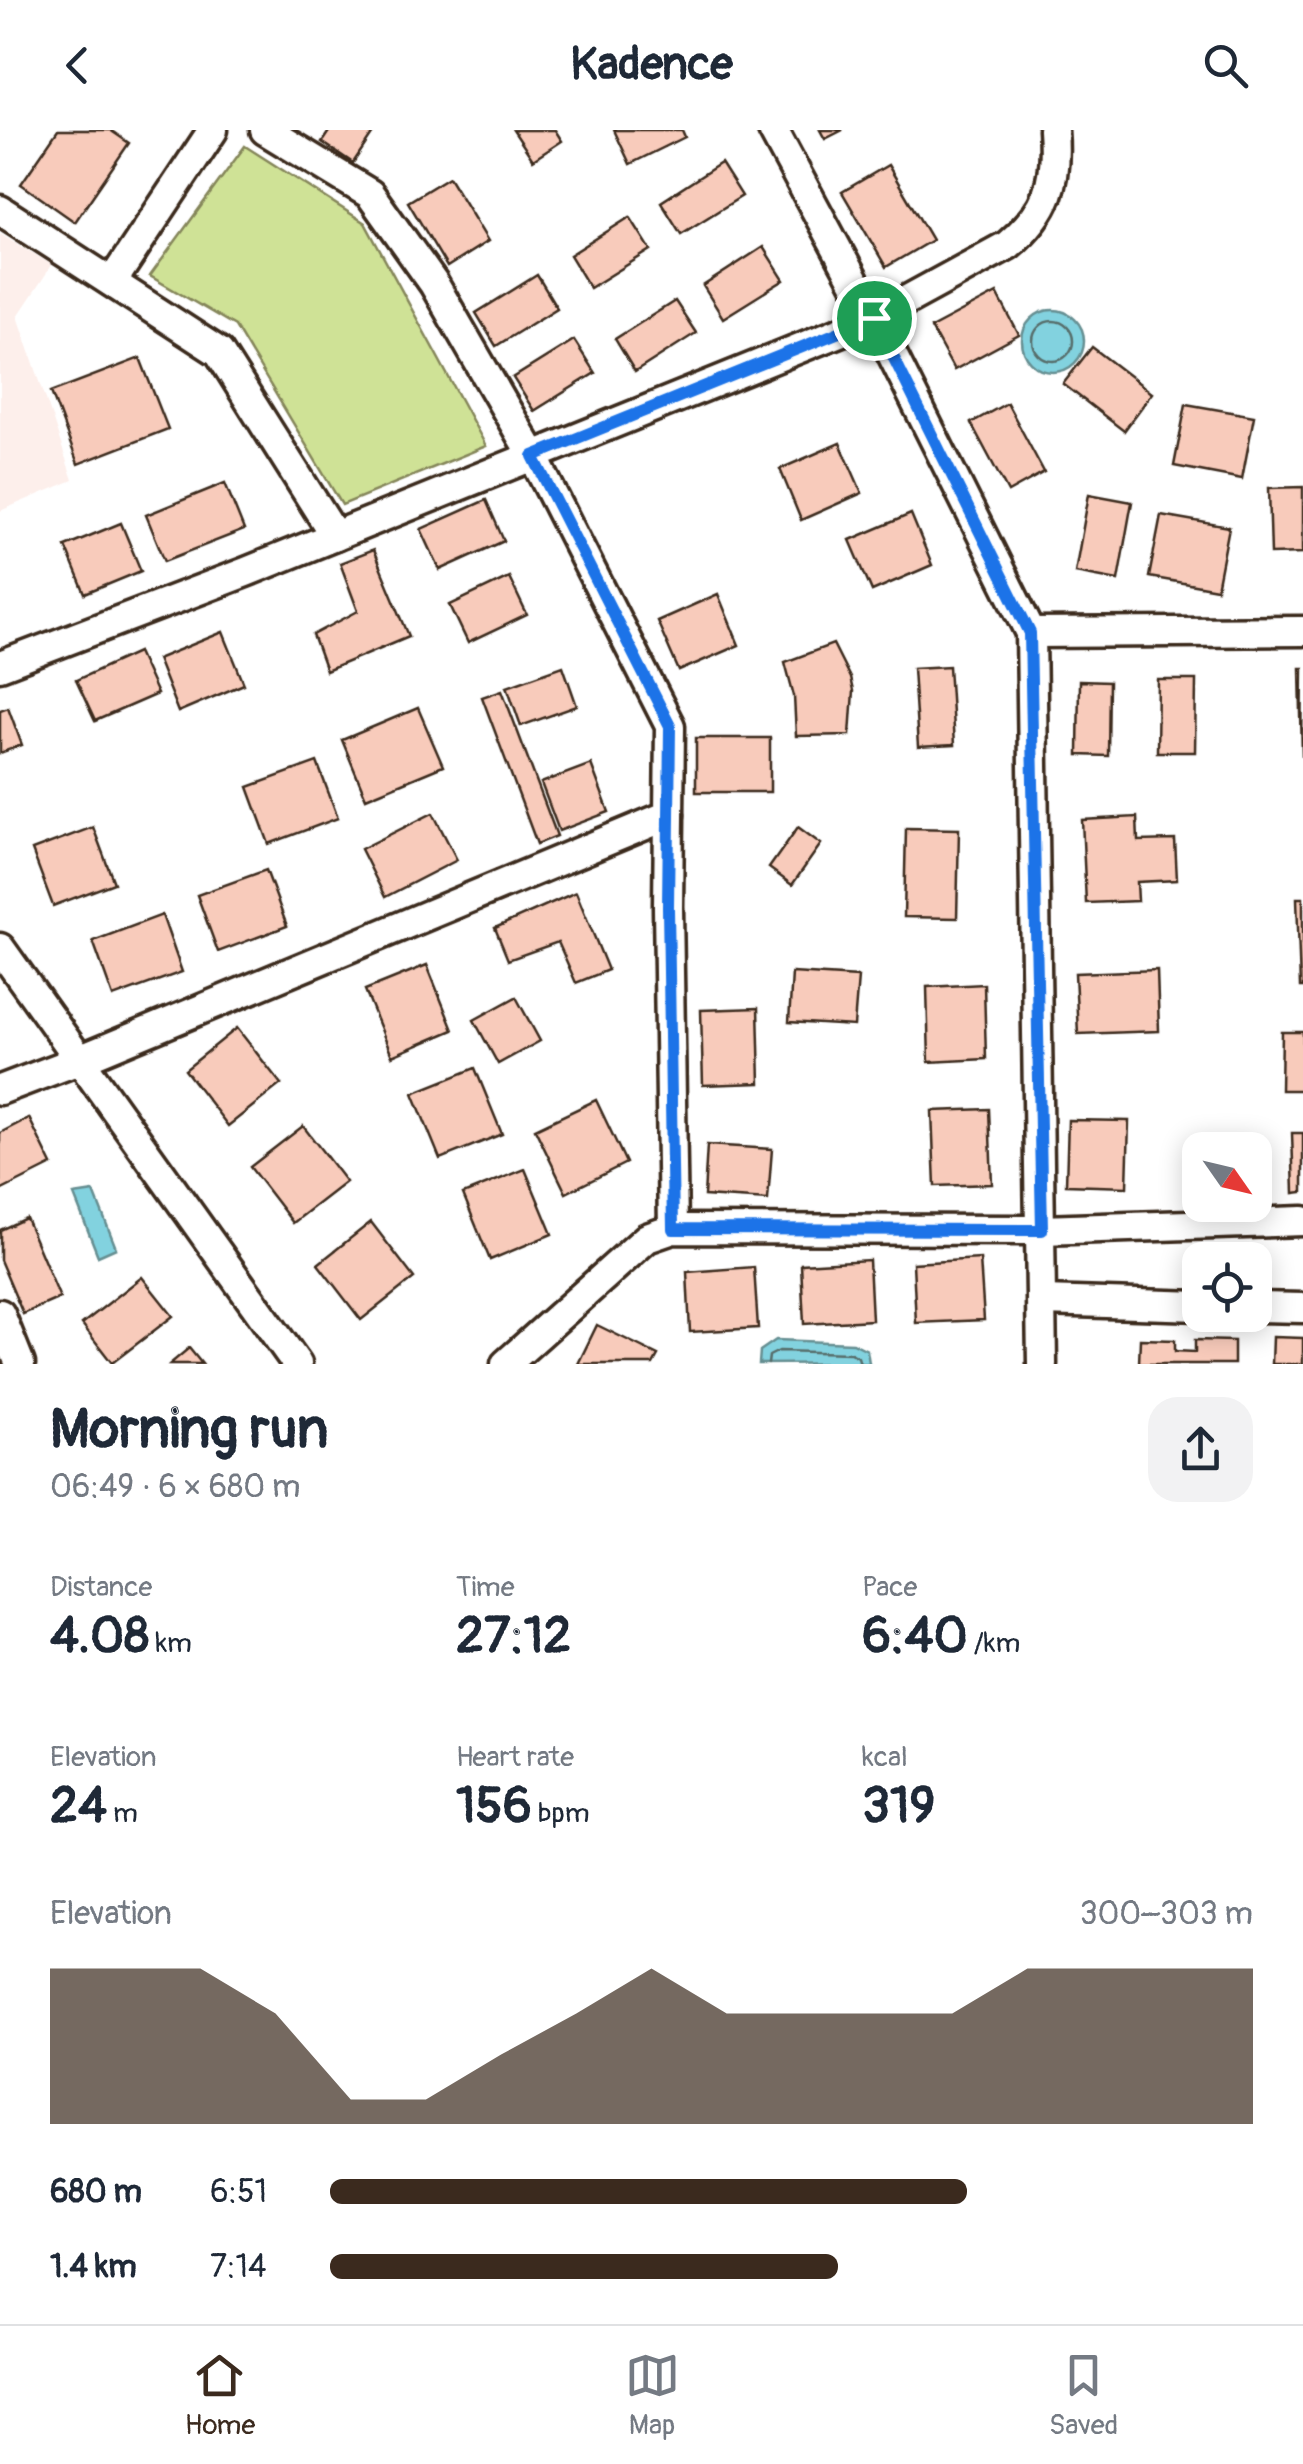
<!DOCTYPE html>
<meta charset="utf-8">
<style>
body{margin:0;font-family:Pangolin,sans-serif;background:#f2f2f3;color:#1f2937;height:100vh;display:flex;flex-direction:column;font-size:38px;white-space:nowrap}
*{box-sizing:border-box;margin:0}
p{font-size:32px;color:#747a83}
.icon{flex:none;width:55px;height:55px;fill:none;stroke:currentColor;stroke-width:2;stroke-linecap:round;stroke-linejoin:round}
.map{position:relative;height:1234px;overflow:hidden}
.drawer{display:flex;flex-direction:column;background:#fff;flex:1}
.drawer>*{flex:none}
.needle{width:65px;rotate:124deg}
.controls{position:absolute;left:1182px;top:1002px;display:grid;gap:20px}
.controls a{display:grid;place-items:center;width:90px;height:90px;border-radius:20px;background:#fff;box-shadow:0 5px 25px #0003;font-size:50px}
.pin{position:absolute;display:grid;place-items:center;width:85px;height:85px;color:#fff;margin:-42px;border:5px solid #fff;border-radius:50%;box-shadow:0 2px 10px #0007}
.round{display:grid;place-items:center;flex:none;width:105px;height:105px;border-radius:30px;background:#f2f2f3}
.overview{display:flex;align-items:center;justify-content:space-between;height:170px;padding:0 50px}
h1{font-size:55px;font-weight:700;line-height:75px}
.metrics{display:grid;grid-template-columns:repeat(3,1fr);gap:15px;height:170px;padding:10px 50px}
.metrics div{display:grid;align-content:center}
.metrics b{font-size:50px;font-weight:700}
.metrics small{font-size:28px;font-weight:400}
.metrics p{font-size:28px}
.chart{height:280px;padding:20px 50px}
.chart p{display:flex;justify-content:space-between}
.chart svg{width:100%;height:180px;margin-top:10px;fill:#3b2a1e;opacity:.7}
ul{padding:0 50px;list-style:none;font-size:32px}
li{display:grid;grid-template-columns:160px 120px 1fr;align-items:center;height:75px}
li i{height:25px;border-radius:12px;background:#3b2a1e}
header{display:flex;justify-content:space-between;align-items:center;height:130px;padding:0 50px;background:#fff;font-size:45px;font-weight:700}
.menu{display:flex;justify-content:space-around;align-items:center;height:140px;border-top:2px solid #e0e1e3;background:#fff;font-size:28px;color:#747a83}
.menu a{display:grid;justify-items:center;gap:5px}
.menu .selected{color:#3b2a1e}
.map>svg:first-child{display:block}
.built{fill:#fdefeb}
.green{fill:#cfe296;stroke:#85865a;stroke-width:2.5}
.water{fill:#82d2df;stroke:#668f92;stroke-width:2.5}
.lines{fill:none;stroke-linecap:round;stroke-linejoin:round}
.shore{stroke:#576d6b;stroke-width:2.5}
.building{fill:#f8cbbb;stroke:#3b2a1e;stroke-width:2.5}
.minor-casing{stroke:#3b2a1e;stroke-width:35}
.minor{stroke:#fff;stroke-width:28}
.route-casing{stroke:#fff;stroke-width:20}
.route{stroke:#1a73e8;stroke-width:12}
</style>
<header><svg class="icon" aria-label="back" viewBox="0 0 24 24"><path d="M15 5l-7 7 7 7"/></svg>Kadence<svg class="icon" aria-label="search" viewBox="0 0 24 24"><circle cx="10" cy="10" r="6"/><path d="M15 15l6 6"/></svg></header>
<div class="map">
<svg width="1303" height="1234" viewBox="0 0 1303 1234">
<rect width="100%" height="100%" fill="#fff"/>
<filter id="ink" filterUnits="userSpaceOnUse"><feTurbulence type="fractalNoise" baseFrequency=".01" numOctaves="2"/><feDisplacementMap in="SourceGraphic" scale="20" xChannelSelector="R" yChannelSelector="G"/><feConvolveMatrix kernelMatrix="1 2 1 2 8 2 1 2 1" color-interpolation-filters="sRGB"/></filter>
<g filter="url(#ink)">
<path class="built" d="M0 103 52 135 18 186 73 350 0 381Z"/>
<path class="green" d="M245 16 365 93 486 316 342 375 235 196 150 146Z"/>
<g class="water">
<circle cx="1053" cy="211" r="31"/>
<path d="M94 1062 116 1118 98 1126 74 1065Z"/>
<path d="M776 1210 853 1213 867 1220 869 1233 759 1234 760 1221Z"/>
</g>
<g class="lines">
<g class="shore">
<circle cx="1053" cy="211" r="20"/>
<path d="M768 1234 769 1226 779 1221 851 1223 858 1227 860 1234"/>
</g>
</g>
<g class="building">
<path d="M58 0H110L129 13 75 92 21 54Z"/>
<path d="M330 0H375L353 33 322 12Z"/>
<path d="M513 0H555L562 11 533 30Z"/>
<path d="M614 0H682L685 7 630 34Z"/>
<path d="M820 0H843L825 9Z"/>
<path d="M721 33 742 66 681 104 661 72Z"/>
<path d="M888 35 932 110 886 137 842 62Z"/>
<path d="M449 47 488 111 447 137 408 72Z"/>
<path d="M630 87 651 120 590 158 570 125Z"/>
<path d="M763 117 784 150 723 188 703 156Z"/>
<path d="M537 145 557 178 496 216 476 183Z"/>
<path d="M997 163 1019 205 954 240 931 198Z"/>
<path d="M675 171 696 203 635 242 615 209Z"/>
<path d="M574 210 595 243 534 281 513 248Z"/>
<path d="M1092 217 1152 263 1124 301 1063 254Z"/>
<path d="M140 228 168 299 78 334 51 262Z"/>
<path d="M1007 273 1044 342 1008 362 971 293Z"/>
<path d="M1186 274 1254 286 1242 349 1174 336Z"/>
<path d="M840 313 862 363 801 390 780 339Z"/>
<path d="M225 353 244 400 165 431 146 385Z"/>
<path d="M1303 357V423L1271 424 1269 358Z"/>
<path d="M1089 364 1132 372 1118 450 1075 442Z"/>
<path d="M486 370 504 411 440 440 421 399Z"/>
<path d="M911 384 932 435 872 461 850 410Z"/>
<path d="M1161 385 1229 397 1217 459 1149 447Z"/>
<path d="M121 393 141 441 85 464 65 416Z"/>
<path d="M373 420 409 506 326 541 313 505 358 481 340 433Z"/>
<path d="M509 447 527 485 468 513 450 475Z"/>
<path d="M718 464 739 515 679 541 657 491Z"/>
<path d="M223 502 244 554 178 582 157 529Z"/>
<path d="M833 514 850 548 853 561 850 605 796 606 794 566 785 532Z"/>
<path d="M138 522 157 564 95 591 76 550Z"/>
<path d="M563 536 577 576 521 596 507 556Z"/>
<path d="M949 536 954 615 918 617 913 538Z"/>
<path d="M1300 538H1303L1302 627Z"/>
<path d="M1158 550H1196L1195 622H1157Z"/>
<path d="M1079 551 1109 552 1108 626 1078 625Z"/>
<path d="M502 560 557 706 537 714 482 567Z"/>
<path d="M8 577 22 615 0 623V580Z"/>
<path d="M418 578 443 636 366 668 342 610Z"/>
<rect x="696" y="608" width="74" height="54"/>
<path d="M317 632 338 688 269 714 248 657Z"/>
<path d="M591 634 609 682 559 701 541 653Z"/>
<path d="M433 683 457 730 385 767 361 719Z"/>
<path d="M1137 687 1138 711 1175 710 1177 750 1137 752 1138 771 1086 773 1082 690Z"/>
<path d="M93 697 114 753 53 776 32 720Z"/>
<path d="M798 697 821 714 792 755 769 738Z"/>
<path d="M906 698 959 699 957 788 904 787Z"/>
<path d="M266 740 287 796 218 822 197 765Z"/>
<path d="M576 762 608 840 576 853 558 812 508 830 495 798Z"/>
<path d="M1297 768H1303V857H1300Z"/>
<path d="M162 785 182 842 113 867 93 811Z"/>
<path d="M427 835 453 900 392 926 365 860Z"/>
<path d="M1157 840 1159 901 1078 904 1075 843Z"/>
<path d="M792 843 858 847 854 896 789 892Z"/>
<path d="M984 854 986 929 929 932 927 857Z"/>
<path d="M516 867 540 911 498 934 474 890Z"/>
<path d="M758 878 760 953 703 955 701 880Z"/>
<path d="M237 898 281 954 228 996 185 940Z"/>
<path d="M1282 902H1303V960H1281Z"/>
<path d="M475 938 502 1004 440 1029 413 963Z"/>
<path d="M596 970 626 1033 566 1063 535 999Z"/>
<path d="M989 979 992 1054 935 1056 932 981Z"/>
<path d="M29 988 52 1035 0 1061V1003Z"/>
<path d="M1068 990 1129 991 1127 1057 1066 1055Z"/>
<path d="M303 996 346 1052 293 1093 250 1037Z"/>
<path d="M1292 1003H1303V1062L1294 1063Z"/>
<path d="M707 1015 772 1019 768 1070 704 1066Z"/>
<path d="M525 1039 552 1104 490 1130 463 1064Z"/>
<path d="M26 1088 60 1168 23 1184 0 1130V1100Z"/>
<path d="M371 1092 414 1148 361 1190 318 1134Z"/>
<path d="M980 1129 984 1190 916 1193 913 1133Z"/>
<path d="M869 1130 872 1190 804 1194 801 1134Z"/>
<path d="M754 1137 758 1198 690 1202 687 1142Z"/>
<path d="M142 1147 173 1186 112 1233 82 1194Z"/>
<path d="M597 1195 658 1225 653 1234H578Z"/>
<path d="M1273 1207 1303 1208V1234H1272Z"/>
<path d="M1140 1209 1175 1210V1221L1195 1222V1210L1234 1211V1234H1139Z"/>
<path d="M189 1218 202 1234H170Z"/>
</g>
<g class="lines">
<g class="minor-casing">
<g id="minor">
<path d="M265 0 370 64 434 154 533 326 670 596 668 778 673 1099"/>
<path d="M773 0 874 188 1031 503 1042 1234"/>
<path d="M0 80 219 222 335 406"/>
<path d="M112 152 213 0"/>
<path d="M1031 503 1303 501"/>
<path d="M0 536 246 442 874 188 1008 115C1049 80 1057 52 1053 0"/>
<path d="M0 818 297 1234"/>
<path d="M0 960 79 930 669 685"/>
<path d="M1043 1171 1200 1176"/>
<path d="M1255 1177 1303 1178"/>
<path d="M0 1184 20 1234"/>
<path d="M506 1234 647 1108 673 1099 1042 1100 1303 1091"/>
</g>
</g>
<use href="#minor" class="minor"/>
</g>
</g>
<g class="lines" filter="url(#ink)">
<g class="route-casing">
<path id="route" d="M874 188 1030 503 1042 1100 673 1099 668 778 670 596 533 326Z"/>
</g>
<use href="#route" class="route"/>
</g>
</svg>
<div class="controls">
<a><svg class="needle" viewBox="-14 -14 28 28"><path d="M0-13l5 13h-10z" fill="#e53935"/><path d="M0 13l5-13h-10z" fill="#747a83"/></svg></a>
<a><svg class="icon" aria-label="locate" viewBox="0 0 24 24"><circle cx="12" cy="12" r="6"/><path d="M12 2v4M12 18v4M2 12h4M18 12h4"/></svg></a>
</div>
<div class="pin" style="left:874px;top:188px;background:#1e9e55"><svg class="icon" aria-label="arrive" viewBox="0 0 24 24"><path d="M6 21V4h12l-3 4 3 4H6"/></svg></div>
</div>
<section class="drawer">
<div class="overview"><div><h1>Morning run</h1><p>06:49 · 6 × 680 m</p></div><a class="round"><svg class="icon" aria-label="share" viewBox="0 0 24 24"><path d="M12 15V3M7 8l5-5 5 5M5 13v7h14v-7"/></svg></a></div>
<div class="metrics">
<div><p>Distance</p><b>4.08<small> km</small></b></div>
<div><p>Time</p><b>27:12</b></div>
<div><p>Pace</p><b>6:40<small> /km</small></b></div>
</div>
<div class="metrics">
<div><p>Elevation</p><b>24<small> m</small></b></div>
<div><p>Heart rate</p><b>156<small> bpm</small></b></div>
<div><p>kcal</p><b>319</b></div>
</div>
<div class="chart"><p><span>Elevation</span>300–303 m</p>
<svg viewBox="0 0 160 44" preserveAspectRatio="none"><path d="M0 44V6L10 6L20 6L30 17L40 38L50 38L60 27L70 17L80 6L90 17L100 17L110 17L120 17L130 6L140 6L150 6L160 6V44z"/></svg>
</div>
<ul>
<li><b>680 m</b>6:51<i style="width:69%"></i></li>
<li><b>1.4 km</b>7:14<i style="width:55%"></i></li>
</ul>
</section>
<nav class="menu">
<a class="selected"><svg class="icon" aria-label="home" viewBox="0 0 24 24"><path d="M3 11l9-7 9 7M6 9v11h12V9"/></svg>Home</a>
<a><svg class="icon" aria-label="map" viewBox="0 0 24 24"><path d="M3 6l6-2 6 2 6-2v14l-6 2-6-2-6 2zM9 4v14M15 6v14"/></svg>Map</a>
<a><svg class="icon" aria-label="saved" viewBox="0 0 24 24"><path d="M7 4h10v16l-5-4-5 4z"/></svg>Saved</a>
</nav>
